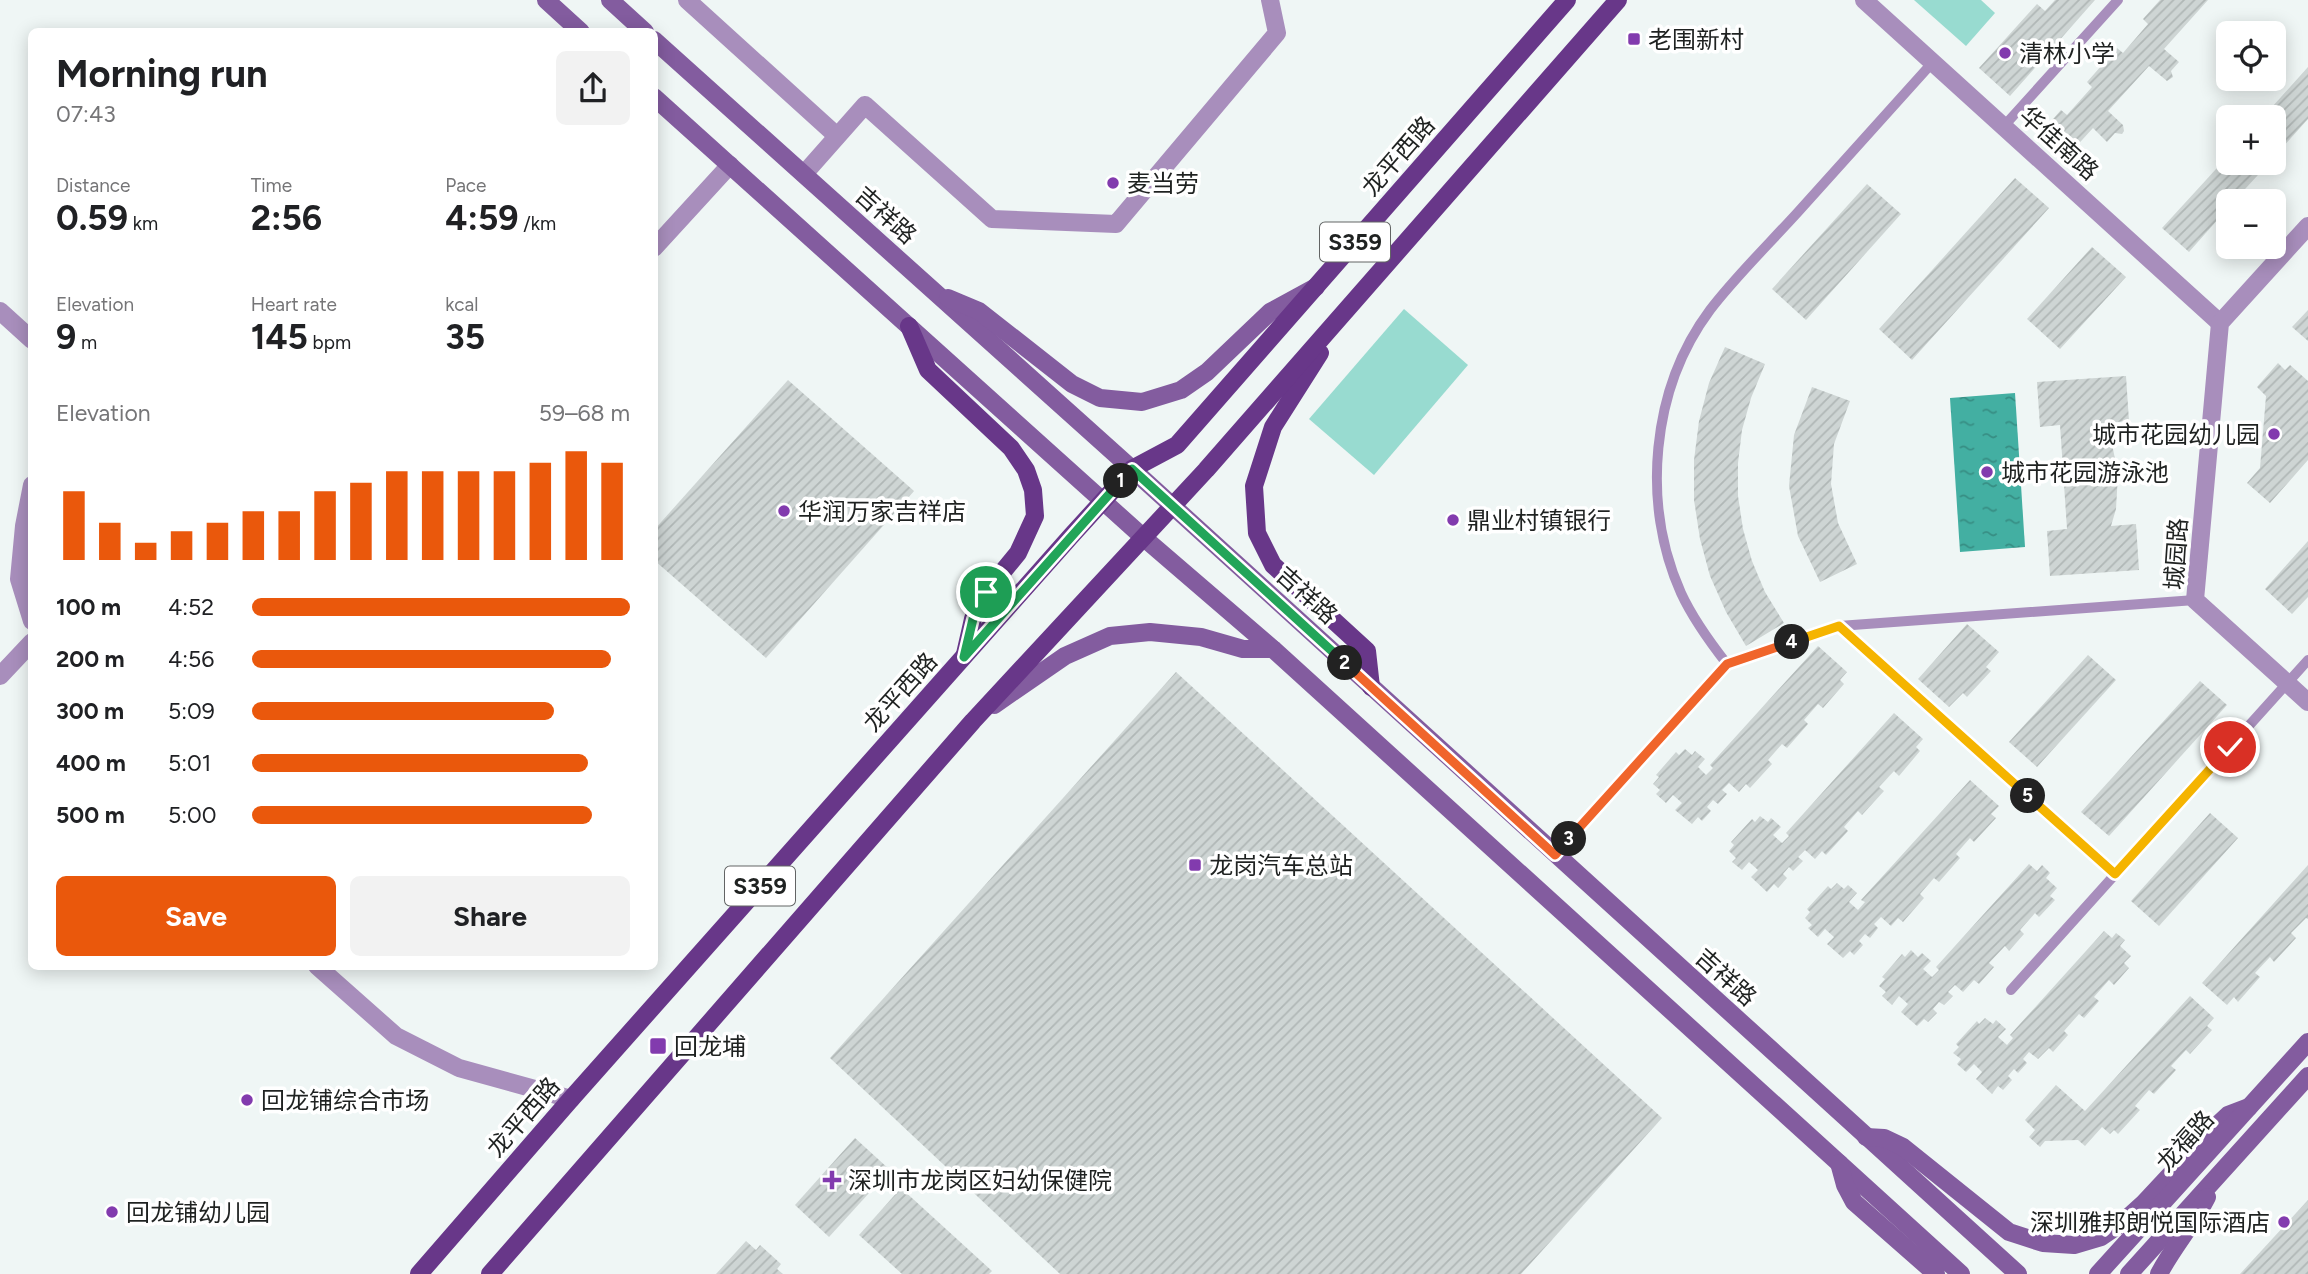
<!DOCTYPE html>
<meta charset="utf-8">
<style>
body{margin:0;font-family:Figtree,"Noto Sans SC",sans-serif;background:#f2f2f2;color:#202124;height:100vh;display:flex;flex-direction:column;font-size:26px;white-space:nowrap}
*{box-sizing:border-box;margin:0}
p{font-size:23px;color:#757577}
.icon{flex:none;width:38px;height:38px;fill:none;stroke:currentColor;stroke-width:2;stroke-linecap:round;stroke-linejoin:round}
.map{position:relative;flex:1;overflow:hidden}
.side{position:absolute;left:28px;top:28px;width:630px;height:942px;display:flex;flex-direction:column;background:#fff;border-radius:10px;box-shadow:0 4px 18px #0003}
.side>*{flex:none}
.controls{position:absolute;left:2216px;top:21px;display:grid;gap:14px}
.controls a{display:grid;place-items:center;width:70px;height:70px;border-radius:10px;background:#fff;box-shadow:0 4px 18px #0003;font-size:35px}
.pin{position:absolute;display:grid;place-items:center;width:60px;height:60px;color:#fff;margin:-30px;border:4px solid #fff;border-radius:50%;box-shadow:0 2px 7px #0007}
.km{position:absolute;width:35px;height:35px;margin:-18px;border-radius:50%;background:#222;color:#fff;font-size:19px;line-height:35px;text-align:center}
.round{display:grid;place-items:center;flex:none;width:74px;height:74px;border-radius:10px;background:#f2f2f2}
.head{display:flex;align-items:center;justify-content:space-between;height:119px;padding:0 28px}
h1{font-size:38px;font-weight:700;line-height:52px}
.stats{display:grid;grid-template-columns:repeat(3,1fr);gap:10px;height:119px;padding:7px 28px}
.stats div{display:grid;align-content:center}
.stats b{font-size:35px;font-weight:700}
.stats small{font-size:19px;font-weight:400}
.stats p{font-size:19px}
.chart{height:196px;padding:14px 28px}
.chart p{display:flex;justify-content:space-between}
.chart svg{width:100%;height:126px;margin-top:7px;stroke:#ea580c;stroke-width:6}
.button{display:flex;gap:14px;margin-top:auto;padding:14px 28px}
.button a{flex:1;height:80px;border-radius:10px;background:#ea580c;color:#fff;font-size:28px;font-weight:700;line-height:80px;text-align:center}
.button a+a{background:#f2f2f2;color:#202124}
ul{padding:0 28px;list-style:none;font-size:23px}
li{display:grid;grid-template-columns:112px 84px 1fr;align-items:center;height:52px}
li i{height:18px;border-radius:9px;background:#ea580c}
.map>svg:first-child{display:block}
.green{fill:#98dbd0}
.water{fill:url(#water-ripples)}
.building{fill:url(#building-hatch)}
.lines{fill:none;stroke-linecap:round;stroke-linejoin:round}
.lane{stroke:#a88ebc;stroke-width:10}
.street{stroke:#a88ebc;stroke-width:18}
.secondary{stroke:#835c9f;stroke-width:18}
.primary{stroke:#683789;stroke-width:18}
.split-1-casing{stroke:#fff;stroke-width:14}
.split-2-casing{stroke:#fff;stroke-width:14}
.split-3-casing{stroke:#fff;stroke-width:14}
.split-4-casing{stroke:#fff;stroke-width:14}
.split-5-casing{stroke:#fff;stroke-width:14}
.split-6-casing{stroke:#fff;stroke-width:14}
.split-1{stroke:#22a559;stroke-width:9}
.split-2{stroke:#22a559;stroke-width:9}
.split-3{stroke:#f0652b;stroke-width:9}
.split-4{stroke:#f0652b;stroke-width:9}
.split-5{stroke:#f5b400;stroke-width:9}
.split-6{stroke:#f5b400;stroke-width:9}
.poi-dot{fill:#823bae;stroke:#fff;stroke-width:2.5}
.labels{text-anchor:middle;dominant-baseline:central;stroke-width:7;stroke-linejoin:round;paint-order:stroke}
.shield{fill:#fff;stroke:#626464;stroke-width:2}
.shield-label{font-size:23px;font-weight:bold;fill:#1f2221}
.poi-label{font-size:24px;fill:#1f2221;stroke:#fff;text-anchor:start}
.street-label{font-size:24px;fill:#1f2221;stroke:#fff}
</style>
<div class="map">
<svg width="2308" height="1274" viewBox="0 0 2308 1274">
<defs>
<pattern id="water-ripples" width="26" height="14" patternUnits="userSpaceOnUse" patternTransform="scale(1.75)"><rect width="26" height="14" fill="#43afa2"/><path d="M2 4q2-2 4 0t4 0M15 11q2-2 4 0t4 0" fill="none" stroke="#378e84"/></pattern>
<pattern id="building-hatch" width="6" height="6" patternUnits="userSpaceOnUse" patternTransform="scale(1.75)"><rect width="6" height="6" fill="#ced5d4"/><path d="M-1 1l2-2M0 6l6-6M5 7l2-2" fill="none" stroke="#b0b7b6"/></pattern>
</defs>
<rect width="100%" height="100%" fill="#eff6f5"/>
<g class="green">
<path d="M1914 0H1981L1995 13 1966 46Z"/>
<path d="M1404 309 1468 365 1374 475 1309 419Z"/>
</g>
<path class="water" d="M2015 393 2025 547 1960 552 1950 398Z"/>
<g class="building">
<path d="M2055 0H2095L2010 96 1979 68 2037 4 2045 11Z"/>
<path d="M2160 0H2208L2164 49 2179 62 2171 71 2173 77 2167 81 2149 66 2108 111 2123 125 2124 131 2122 134 2115 133 2107 142 2093 128 2072 151 2046 127 2061 110 2067 115 2092 87 2087 82 2117 48 2123 53 2148 24 2143 19Z"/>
<path d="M2308 67V119L2273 158V117H2263Z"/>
<path d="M2228 156V163H2269L2234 201H2228V208L2189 252 2162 228Z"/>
<path d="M2015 178 2049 208 1912 360 1879 329Z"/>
<path d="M1867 184 1901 214 1806 320 1772 289Z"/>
<path d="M2092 247 2126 277 2060 349 2027 319Z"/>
<path d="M2308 310V341L2292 327Z"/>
<path d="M1725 347 1765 364 1751 398 1742 430 1738 463V496L1743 529 1752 561 1765 592 1784 623 1746 646 1726 612 1710 576 1700 539 1694 500V460L1699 421 1709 383Z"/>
<path d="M2278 363 2285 370 2290 365 2308 381V460L2270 503 2247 483 2260 468 2266 396 2257 387Z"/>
<path d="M2126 376 2129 421 2104 423 2111 439 2118 474 2116 509 2111 526 2136 524 2139 570 2050 576 2047 531 2067 529 2060 425 2040 427 2037 382Z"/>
<path d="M788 380 914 491 766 658 654 560V530Z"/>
<path d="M1812 387 1850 401 1834 444 1831 484 1838 523 1857 564 1820 582 1798 536 1789 486 1794 435Z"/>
<path d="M2308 541V597L2292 614 2265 589Z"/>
<path d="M1967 624 1999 652 1986 667 1991 671 1967 697 1963 693 1949 707 1918 679Z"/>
<path d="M1818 646 1847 672 1840 680 1844 684 1823 708 1818 704 1804 720 1808 724 1787 748 1782 744 1768 760 1772 764 1750 788 1746 784 1739 792 1729 783 1722 790 1727 794 1718 804 1713 800 1707 807 1711 811 1702 821 1698 817 1692 824 1675 810 1682 803 1673 795 1666 803 1656 794 1660 790 1653 784 1659 777 1656 775 1676 752 1679 755 1685 749 1692 755 1695 751 1705 759 1698 767 1706 775 1713 768 1710 765Z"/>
<path d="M2088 655 2116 680 2037 767 2009 742Z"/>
<path d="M1176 672 1662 1118 1521 1274H1060L830 1058Z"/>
<path d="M2200 681 2227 705 2109 836 2081 812Z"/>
<path d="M1894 713 1923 739 1916 747 1920 751 1899 776 1894 771 1879 787 1884 791 1862 815 1858 811 1844 827 1848 831 1826 855 1822 851 1815 859 1805 850 1798 857 1803 861 1793 871 1789 867 1783 874 1787 878 1778 888 1774 884 1767 892 1751 877 1758 870 1749 862 1742 870 1732 862 1736 858 1729 851 1734 845 1731 842 1752 819 1755 822 1760 816 1768 822 1771 818 1781 827 1773 835 1782 843 1789 836 1786 833Z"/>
<path d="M1970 780 1999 806 1991 814 1996 818 1974 842 1970 838 1956 854 1960 858 1939 882 1934 878 1920 894 1924 898 1903 922 1898 918 1891 926 1881 917 1874 924 1878 928 1870 938 1865 934 1859 941 1863 945 1854 955 1850 951 1843 958 1827 944 1834 937 1825 929 1818 937 1808 928 1812 925 1805 918 1810 912 1807 909 1828 886 1831 889 1837 883 1844 889 1848 885 1857 893 1849 902 1858 910 1865 902 1861 900Z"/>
<path d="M2210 813 2238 838 2159 926 2131 901Z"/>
<path d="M2029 864 2037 871 2042 865 2050 873 2046 878 2057 888 2050 896 2055 900 2039 917 2035 913 2020 930 2024 934 2009 951 2005 946 1989 963 1994 967 1979 984 1974 980 1963 992 1955 985 1948 992 1953 996 1944 1005 1939 1002 1933 1009 1937 1013 1928 1022 1924 1019 1917 1026 1901 1012 1908 1004 1899 996 1892 1005 1882 996 1886 992 1879 986 1885 979 1882 977 1902 954 1905 957 1911 950 1918 957 1922 953 1931 961 1923 969 1932 977 1939 970 1936 967Z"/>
<path d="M2308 865V919L2306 918 2291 933 2296 938 2274 962 2270 957 2255 973 2260 977 2238 1002 2234 997 2227 1005 2202 983Z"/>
<path d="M2104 931 2112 938 2116 933 2125 940 2120 946 2131 956 2124 963 2129 968 2114 985 2109 980 2094 997 2099 1001 2084 1018 2079 1014 2064 1031 2068 1035 2053 1052 2049 1048 2038 1059 2029 1052 2023 1059 2027 1063 2018 1073 2014 1069 2008 1076 2012 1080 2003 1090 1998 1086 1992 1094 1976 1079 1982 1072 1974 1064 1966 1072 1957 1064 1961 1059 1953 1053 1959 1047 1956 1044 1977 1021 1979 1024 1985 1018 1993 1024 1996 1020 2006 1029 1998 1037 2007 1045 2013 1038 2010 1035Z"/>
<path d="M2190 996 2214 1018 2207 1026 2212 1030 2190 1054 2186 1050 2171 1066 2176 1070 2154 1094 2149 1090 2135 1106 2140 1110 2118 1134 2114 1130 2110 1134 2102 1127 2085 1146 2078 1140 2045 1141 2040 1147 2029 1137 2035 1130 2025 1120 2056 1085 2085 1111Z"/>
<path d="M855 1138 890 1170 829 1237 795 1205Z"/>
<path d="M901 1188 992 1271 989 1274H902L859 1235Z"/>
<path d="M2308 1200V1274H2240Z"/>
<path d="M746 1241 756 1250 760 1245 781 1264 777 1269 783 1274H716Z"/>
</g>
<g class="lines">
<g class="lane">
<path d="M2004 126 2118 0"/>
<path d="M1839 626 2115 874"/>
<path d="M1727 664 1839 626 2195 600"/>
<path d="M1555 855 1727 664C1709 641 1693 619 1681 593 1641 504 1651 389 1710 310 1736 276 1769 244 1798 212 1843 162 1888 112 1933 62"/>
<path d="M2011 990 2308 660"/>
</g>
<g class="street">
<path d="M687 0 837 136"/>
<path d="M1864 0 2220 323"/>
<path d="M804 174 865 105 992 219 1116 224 1277 33 1270 0"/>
<path d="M2308 226 2220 323 2195 600 2308 702"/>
<path d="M654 248 730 165"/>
<path d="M0 311 32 340"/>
<path d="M32 485 24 526 19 579 32 621"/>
<path d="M0 676 32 642"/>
<path d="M317 966 396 1036 459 1068 571 1099"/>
</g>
<g class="secondary">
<path d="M546 0 581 32"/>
<path d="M610 0 645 32"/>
<path d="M654 40 1132 469 2018 1274"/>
<path d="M654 97 1144 538 1273 649 1961 1274"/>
<path d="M948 298 979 311 1072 384 1100 398 1142 402 1181 390 1207 372 1270 312 1316 287"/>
<path d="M994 705 1065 656 1110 636 1150 632 1201 637 1243 649H1273"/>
<path d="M1866 1137 1884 1138 1903 1147 2009 1232 2043 1243 2074 1245 2101 1237 2123 1222 2144 1203 2214 1128 2228 1115 2249 1107"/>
<path d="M1839 1163 1845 1185 1854 1202 1936 1274"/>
<path d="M2098 1274 2308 1042"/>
<path d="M2129 1274 2308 1076"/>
<path d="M2159 1274C2173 1247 2193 1225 2207 1197"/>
</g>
<g class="primary">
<path d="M909 326 928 370 1011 448 1026 470 1033 490 1035 516 1018 553 986 592 973 619 965 654"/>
<path d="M1320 353 1273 427 1254 486 1257 533 1273 565 1367 651 1371 687"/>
<path d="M419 1274 571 1099 1071 536 1132 469 1177 445 1567 0"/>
<path d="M490 1274 973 721 1206 470 1618 0"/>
</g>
</g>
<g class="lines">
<g class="split-1-casing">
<path id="split-1" d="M986 592 973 619 964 657 1121 481"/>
</g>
<g class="split-2-casing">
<path id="split-2" d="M1121 481 1132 469 1345 663"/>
</g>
<g class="split-3-casing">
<path id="split-3" d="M1345 663 1555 855 1569 839"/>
</g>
<g class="split-4-casing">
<path id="split-4" d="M1569 839 1727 664 1792 642"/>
</g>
<g class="split-5-casing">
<path id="split-5" d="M1792 642 1839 626 2028 796"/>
</g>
<g class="split-6-casing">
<path id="split-6" d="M2028 796 2115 874 2230 747"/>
</g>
<use href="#split-1" class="split-1"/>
<use href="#split-2" class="split-2"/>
<use href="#split-3" class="split-3"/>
<use href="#split-4" class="split-4"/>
<use href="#split-5" class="split-5"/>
<use href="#split-6" class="split-6"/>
</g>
<g class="poi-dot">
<rect x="1627" y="32" width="14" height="14" rx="3.5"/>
<circle cx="2005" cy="53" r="7"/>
<circle cx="1113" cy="183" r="7"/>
<circle cx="2274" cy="434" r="7"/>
<circle cx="1987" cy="472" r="7"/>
<circle cx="784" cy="511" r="7"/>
<circle cx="1453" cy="520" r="7"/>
<rect x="1188" y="858" width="14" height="14" rx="3.5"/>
<rect x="649" y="1037" width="18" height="18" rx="3.5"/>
<circle cx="247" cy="1100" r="7"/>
<path d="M828.5 1169.5h7v7h7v7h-7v7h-7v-7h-7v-7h7z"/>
<circle cx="112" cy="1212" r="7"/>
<circle cx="2284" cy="1222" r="7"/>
</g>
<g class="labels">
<g class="shield">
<rect x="1320" y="222.5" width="70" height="39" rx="5"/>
<rect x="725" y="866.5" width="70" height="39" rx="5"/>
</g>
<g class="shield-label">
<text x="1355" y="242">S359</text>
<text x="760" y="886">S359</text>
</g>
<g class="poi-label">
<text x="1648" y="39">老围新村</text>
<text x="2019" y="53">清林小学</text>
<text x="1127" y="183">麦当劳</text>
<text x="2260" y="434" text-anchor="end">城市花园幼儿园</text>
<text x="2001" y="472">城市花园游泳池</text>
<text x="798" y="511">华润万家吉祥店</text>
<text x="1467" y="520">鼎业村镇银行</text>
<text x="1209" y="865">龙岗汽车总站</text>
<text x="674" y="1046">回龙埔</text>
<text x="261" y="1100">回龙铺综合市场</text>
<text x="848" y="1180">深圳市龙岗区妇幼保健院</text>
<text x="126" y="1212">回龙铺幼儿园</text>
<text x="2270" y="1222" text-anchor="end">深圳雅邦朗悦国际酒店</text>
</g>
<g class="street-label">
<text transform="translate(2059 143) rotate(42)">华佳南路</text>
<text transform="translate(1398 156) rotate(-49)">龙平西路</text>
<text transform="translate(886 215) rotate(42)">吉祥路</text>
<text transform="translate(2176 554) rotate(-86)">城园路</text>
<text transform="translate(1307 595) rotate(42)">吉祥路</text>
<text transform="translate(900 692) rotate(-48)">龙平西路</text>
<text transform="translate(1726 977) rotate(42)">吉祥路</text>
<text transform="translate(523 1117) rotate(-49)">龙平西路</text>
<text transform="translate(2185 1141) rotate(-48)">龙福路</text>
</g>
</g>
</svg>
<div class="controls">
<a><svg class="icon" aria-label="locate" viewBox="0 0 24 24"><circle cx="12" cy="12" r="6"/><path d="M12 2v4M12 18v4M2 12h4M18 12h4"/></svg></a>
<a>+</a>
<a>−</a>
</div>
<div class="pin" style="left:986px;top:592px;background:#1e9e55"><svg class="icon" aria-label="arrive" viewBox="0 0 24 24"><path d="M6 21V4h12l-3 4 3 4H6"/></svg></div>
<div class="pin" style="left:2230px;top:747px;background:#d93025"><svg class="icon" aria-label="check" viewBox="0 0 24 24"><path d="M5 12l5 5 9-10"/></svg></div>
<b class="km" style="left:1121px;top:481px">1</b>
<b class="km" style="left:1345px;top:663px">2</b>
<b class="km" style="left:1569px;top:839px">3</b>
<b class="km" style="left:1792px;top:642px">4</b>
<b class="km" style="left:2028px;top:796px">5</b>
<section class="side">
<div class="head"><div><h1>Morning run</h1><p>07:43</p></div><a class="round"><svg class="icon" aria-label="share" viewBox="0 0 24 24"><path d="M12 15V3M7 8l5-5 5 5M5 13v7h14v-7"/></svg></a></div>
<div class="stats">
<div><p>Distance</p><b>0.59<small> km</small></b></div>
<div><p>Time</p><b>2:56</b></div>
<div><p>Pace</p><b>4:59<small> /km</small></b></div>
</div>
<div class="stats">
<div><p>Elevation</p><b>9<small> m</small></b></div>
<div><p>Heart rate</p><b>145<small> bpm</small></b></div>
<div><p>kcal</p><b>35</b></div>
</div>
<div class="chart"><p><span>Elevation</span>59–68 m</p>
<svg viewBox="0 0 160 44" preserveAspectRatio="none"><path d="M5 44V20M15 44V31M25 44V38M35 44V34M45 44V31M55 44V27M65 44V27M75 44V20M85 44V17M95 44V13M105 44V13M115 44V13M125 44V13M135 44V10M145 44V6M155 44V10"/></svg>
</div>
<ul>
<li><b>100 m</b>4:52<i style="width:100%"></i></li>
<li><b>200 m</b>4:56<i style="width:95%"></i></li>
<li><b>300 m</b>5:09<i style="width:80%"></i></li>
<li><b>400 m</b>5:01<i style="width:89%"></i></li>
<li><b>500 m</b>5:00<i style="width:90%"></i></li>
</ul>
<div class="button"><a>Save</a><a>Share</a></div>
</section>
</div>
